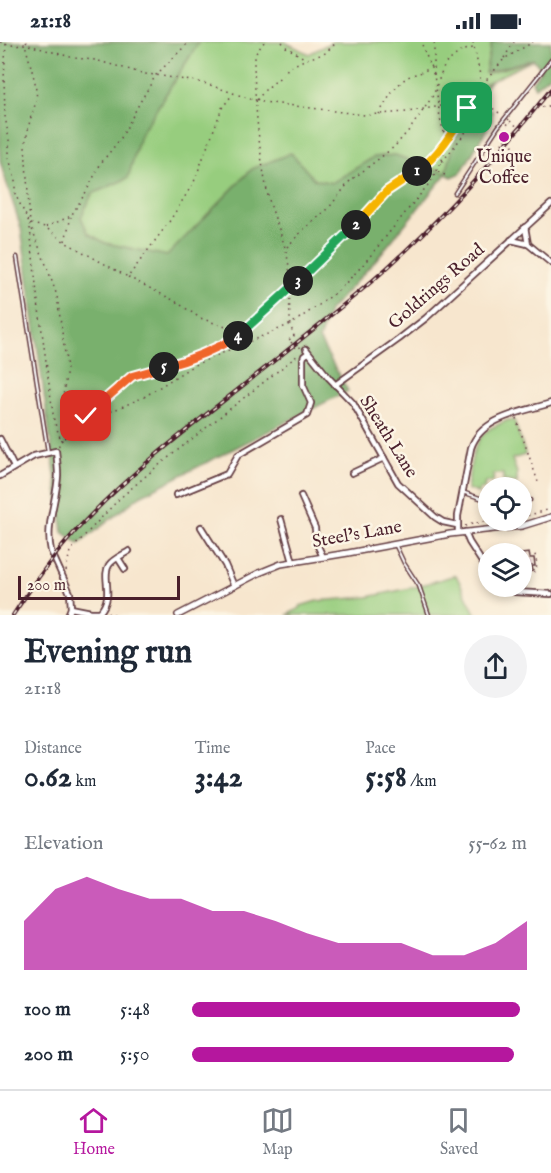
<!DOCTYPE html>
<meta charset="utf-8">
<style>
body{margin:0;font-family:"IM FELL English",serif;background:#f2f2f3;color:#1f2937;height:100vh;display:flex;flex-direction:column;font-size:22px;white-space:nowrap}
*{box-sizing:border-box;margin:0}
p{font-size:20px;color:#747a83}
.icon{flex:none;width:33px;height:33px;fill:none;stroke:currentColor;stroke-width:2;stroke-linecap:round;stroke-linejoin:round}
.map{position:relative;height:573px;overflow:hidden}
.drawer{display:flex;flex-direction:column;background:#fff;flex:1}
.drawer>*{flex:none}
.fabs{position:absolute;left:478px;top:435px;display:grid;gap:12px}
.fabs a{display:grid;place-items:center;width:54px;height:54px;border-radius:50%;background:#fff;box-shadow:0 3px 9px #0003;font-size:30px}
.scale{position:absolute;left:18px;bottom:15px;width:162px;box-sizing:border-box;padding-left:6px;border:3px solid #4a1f2b;border-top:0;font-size:16px;line-height:21px;white-space:nowrap;color:#4a1f2b;-webkit-text-stroke:4px #fcf5e5;paint-order:stroke}
.pin{position:absolute;display:grid;place-items:center;width:51px;height:51px;color:#fff;margin:-26px;border-radius:12px;box-shadow:0 3px 9px #0006}
.km{position:absolute;width:30px;height:30px;margin:-15px;border-radius:50%;background:#222;color:#fff;font-size:16px;line-height:30px;text-align:center}
.round{display:grid;place-items:center;flex:none;width:63px;height:63px;border-radius:32px;background:#f2f2f3}
.head{display:flex;align-items:center;justify-content:space-between;height:102px;padding:0 24px}
h1{font-size:33px;font-weight:800;line-height:45px}
.stats{display:grid;grid-template-columns:repeat(3,1fr);gap:9px;height:102px;padding:6px 24px}
.stats div{display:grid;align-content:center}
.stats b{font-size:30px;font-weight:800}
.stats small{font-size:16px;font-weight:400}
.stats p{font-size:16px}
.chart{height:168px;padding:12px 24px}
.chart p{display:flex;justify-content:space-between}
.chart svg{width:100%;height:108px;margin-top:6px;fill:#b5179e;opacity:.7}
ul{padding:0 24px;list-style:none;font-size:20px}
li{display:grid;grid-template-columns:96px 72px 1fr;align-items:center;height:45px}
li i{height:15px;border-radius:8px;background:#b5179e}
.status{display:flex;justify-content:space-between;align-items:center;height:42px;padding:0 30px;background:#fff;direction:ltr}
.status svg{height:16px;fill:currentColor}
.tabs{display:flex;justify-content:space-around;align-items:center;height:84px;border-top:2px solid #e0e1e3;background:#fff;font-size:16px;color:#747a83}
.tabs a{display:grid;justify-items:center;gap:3px}
.tabs .on{color:#b5179e}
.map>svg:first-child{display:block}
.green{fill:#97cd7e;stroke:#707654;stroke-width:1.5}
.forest{fill:#79b06d;stroke:#62684c;stroke-width:1.5}
.building{fill:#d195ca}
.lines{fill:none;stroke-linecap:round;stroke-linejoin:round}
.service-casing{stroke:#643d43;stroke-width:5}
.minor-casing{stroke:#643d43;stroke-width:8}
.tertiary-casing{stroke:#643d43;stroke-width:8}
.path{stroke:#643d43;stroke-width:1.5;stroke-dasharray:1.5 4.5;stroke-linecap:butt}
.service{stroke:#fff;stroke-width:2}
.minor{stroke:#fff;stroke-width:4.5}
.tertiary{stroke:#fff;stroke-width:5}
.rail-casing{stroke:#4a1f2b;stroke-width:4}
.rail{stroke:#fcf5e5;stroke-width:1.5;stroke-dasharray:4.5;stroke-linecap:butt}
.path-bridge{stroke:#643d43;stroke-width:1.5;stroke-dasharray:1.5 4.5;stroke-linecap:butt}
.split-1-casing{stroke:#fff;stroke-width:12}
.split-2-casing{stroke:#fff;stroke-width:12}
.split-3-casing{stroke:#fff;stroke-width:12}
.split-4-casing{stroke:#fff;stroke-width:12}
.split-5-casing{stroke:#fff;stroke-width:12}
.split-6-casing{stroke:#fff;stroke-width:12}
.split-1{stroke:#f5b400;stroke-width:8}
.split-2{stroke:#f5b400;stroke-width:8}
.split-3{stroke:#22a559;stroke-width:8}
.split-4{stroke:#22a559;stroke-width:8}
.split-5{stroke:#f0652b;stroke-width:8}
.split-6{stroke:#f0652b;stroke-width:8}
.poi-dot{fill:#b5179e;stroke:#fcf5e5;stroke-width:2}
.labels{text-anchor:middle;dominant-baseline:central;stroke-width:5;stroke-linejoin:round;paint-order:stroke}
.poi-label{font-size:18px;fill:#4a1f2b;stroke:#fcf5e5}
.street-label{font-size:18px;fill:#4a1f2b;stroke:#fcf5e5}
</style>
<div class="status"><b>21:18</b><svg viewBox="0 0 49 12"><path d="M0 12V9h3v3zM5 12V6h3v6zM10 12V3h3v9zM15 12V0h3v12zM26 1h20v11H26zM47 4h2v5h-2z"/></svg></div>
<div class="map">
<svg width="551" height="573" viewBox="0 0 551 573">
<rect width="100%" height="100%" fill="#fcf5e5"/>
<filter id="ink" filterUnits="userSpaceOnUse"><feTurbulence type="fractalNoise" baseFrequency=".0167" numOctaves="2"/><feDisplacementMap in="SourceGraphic" scale="12" xChannelSelector="R" yChannelSelector="G"/><feConvolveMatrix kernelMatrix="1 2 1 2 8 2 1 2 1" color-interpolation-filters="sRGB"/></filter>
<filter id="wash" filterUnits="userSpaceOnUse"><feTurbulence type="fractalNoise" baseFrequency=".008" numOctaves="4" result="noise"/><feDisplacementMap in="SourceGraphic" scale="24" xChannelSelector="R" yChannelSelector="G"/><feGaussianBlur stdDeviation="1.35" result="paint"/><feColorMatrix in="noise" values="0 0 0 0 0 0 0 0 0 0 0 0 0 0 0 0 0 1.4 0 .05"/><feComposite in="paint" operator="in"/></filter>
<g filter="url(#wash)">
<rect width="100%" height="100%" fill="#f7e6ce"/>
<g class="green">
<path d="M199 0H285L309 12 332 0H492L486 32 533 18 460 54 455 99 446 131 395 113 374 115 332 141 314 137 252 127 167 214 105 201 88 191 81 175 92 152 128 136 140 93Z"/>
<path d="M508 378H514L525 411V413L512 417 517 431V441L503 439V432H494L493 440H485L484 447H480L478 451 467 447C471 426 470 399 491 386 496 383 503 381 508 378Z"/>
<path d="M456 533 476 573H287L300 566V564L317 559 368 555 415 545Z"/>
</g>
<g class="forest">
<path d="M0 0H199L140 93 128 136 92 152 81 175 88 191 105 201 167 214 252 127 291 111 314 137 332 141 374 115 395 113 446 131 455 99 460 53 490 39 478 56 486 66 492 69V78L461 131 452 135 446 132 375 219 329 269 319 297 348 349 140 454 79 502 63 490 21 186 3 130 0 118Z"/>
<path d="M492 0H551V32L535 45 532 40 541 27 533 17 485 31Z"/>
</g>
<g id="blocks">
<path class="building" d="M529 511 530 516H534L535 524H532L533 529 522 531V512Z"/>
</g>
</g>
<g filter="url(#ink)">
<use href="#blocks" fill-opacity="0" stroke="#643d43" stroke-width="1.5"/>
<g class="lines">
<g class="service-casing">
<g id="service">
<path d="M455 151 498 85 551 18"/>
<path d="M17 215 48 410"/>
<path d="M462 450 489 459"/>
<path d="M522 460 530 458"/>
<path d="M395 502 404 521 419 544 429 573"/>
</g>
</g>
<g class="minor-casing">
<g id="minor">
<path d="M525 185 528 202"/>
<path d="M511 198 528 202 551 221"/>
<path d="M306 307 329 336 353 361 398 441 435 475 443 480 457 483"/>
<path d="M335 343 399 297 426 276 551 162"/>
<path d="M0 397 14 425"/>
<path d="M352 431 384 416"/>
<path d="M0 434 34 414 56 409C57 417 58 425 58 433 57 458 45 483 51 509L70 551 71 566 68 573"/>
<path d="M176 453 227 432 238 413 307 373 311 361 303 343V317L304 314 308 311"/>
<path d="M301 454 315 486 316 500 323 515"/>
<path d="M281 477 293 520"/>
<path d="M201 485 225 523 234 544"/>
<path d="M465 490 469 500 489 531"/>
<path d="M458 491V474L471 406C481 375 523 370 551 361"/>
<path d="M118 516 125 527"/>
<path d="M502 544 515 550 551 552"/>
<path d="M71 566 91 570H100C115 553 101 535 109 523 113 517 123 513 129 509"/>
</g>
</g>
<g class="tertiary-casing">
<path id="tertiary" d="M178 573 259 531 281 522 348 511 450 492 522 484 551 475"/>
</g>
<g class="path">
<path d="M0 0 16 4 25 2 74 16 95 18 145 32 156 33 204 41 256 59 365 73 407 70 471 59 488 63C471 82 457 102 441 121"/>
<path d="M27 0 25 2 35 40 37 57 30 78 25 104 30 182 47 225 57 254 67 326 63 355 65 392 58 405"/>
<path d="M264 0 256 11 254 21C255 66 259 110 268 154 274 178 286 200 289 225 292 246 286 275 294 294L289 298 291 300"/>
<path d="M282 0 286 5 306 17"/>
<path d="M473 0 480 33V47"/>
<path d="M6 2 4 36 5 74 9 98V116L15 138V152L30 182"/>
<path d="M504 16 514 0"/>
<path d="M434 33V0"/>
<path d="M257 58 265 48 284 32 288 26 306 17 324 12 337 0"/>
<path d="M488 63 502 73"/>
<path d="M542 65 546 66 551 64"/>
<path d="M379 72C386 60 394 45 405 37 416 29 424 34 434 20"/>
<path d="M508 77 510 79 504 87 511 93"/>
<path d="M510 79 518 85"/>
<path d="M447 102 440 76 436 45 445 22 461 9 473 6"/>
<path d="M503 102 502 101 505 97 507 98"/>
<path d="M508 106 509 107 513 103 512 102"/>
<path d="M438 130 447 134"/>
<path d="M31 182 45 185 65 200 128 235 169 180 194 140 222 66 232 53"/>
<path d="M46 185 71 174 86 150 101 121 121 96 139 62 156 33 189 0"/>
<path d="M30 186 37 252 54 379 61 398"/>
<path d="M65 199 71 175"/>
<path d="M287 205 304 187 328 167 350 139 394 105 410 87 424 67 434 52 436 45 434 34 421 0"/>
<path d="M128 235 175 259 200 276 243 291V302"/>
<path d="M516 376 538 440"/>
<path d="M64 396 105 372 144 355 194 323 291 282 319 263 339 248 362 224 432 138 441 121 449 97"/>
<path d="M61 399 86 374 132 334 190 318 223 303 243 291 354 185 387 149 423 125 450 94 483 42 504 17 533 0"/>
<path d="M522 475 551 467"/>
<path d="M465 484 476 481 494 478"/>
<path d="M66 529 70 509 120 456 154 427 298 313"/>
<path d="M522 535C540 531 538 524 534 509"/>
<path d="M526 545V535"/>
<path d="M107 571 118 573"/>
</g>
<use href="#service" class="service"/>
<use href="#minor" class="minor"/>
<use href="#tertiary" class="tertiary"/>
<g class="rail-casing">
<path id="rail" d="M13 573C36 538 59 505 88 476 133 429 185 389 236 349 279 315 322 281 364 246 434 187 494 119 551 47"/>
</g>
<use href="#rail" class="rail"/>
<g class="path-bridge">
<path d="M503 102 508 106"/>
<path d="M291 300 297 307 302 304 305 308"/>
</g>
</g>
</g>
<g class="lines" filter="url(#ink)">
<g class="split-1-casing">
<path id="split-1" d="M417 129C438 115 454 88 467 66"/>
</g>
<g class="split-2-casing">
<path id="split-2" d="M356 183 387 149 417 129"/>
</g>
<g class="split-3-casing">
<path id="split-3" d="M298 239 356 183"/>
</g>
<g class="split-4-casing">
<path id="split-4" d="M238 294 298 239"/>
</g>
<g class="split-5-casing">
<path id="split-5" d="M164 325C190 318 215 308 238 294"/>
</g>
<g class="split-6-casing">
<path id="split-6" d="M86 374 132 334 164 325"/>
</g>
<use href="#split-1" class="split-1"/>
<use href="#split-2" class="split-2"/>
<use href="#split-3" class="split-3"/>
<use href="#split-4" class="split-4"/>
<use href="#split-5" class="split-5"/>
<use href="#split-6" class="split-6"/>
</g>
<circle class="poi-dot" cx="504" cy="95" r="6"/>
<g class="labels">
<g class="poi-label">
<text x="504" y="115">Unique<tspan x="504" dy="21">Coffee</tspan></text>
</g>
<g class="street-label">
<text transform="translate(437 245) rotate(-41)">Goldrings Road</text>
<text transform="translate(388 395) rotate(58)">Sheath Lane</text>
<text transform="translate(357 493) rotate(-10)">Steel's Lane</text>
</g>
</g>
</svg>
<div class="fabs">
<a><svg class="icon" aria-label="locate" viewBox="0 0 24 24"><circle cx="12" cy="12" r="6"/><path d="M12 2v4M12 18v4M2 12h4M18 12h4"/></svg></a>
<a><svg class="icon" aria-label="layers" viewBox="0 0 24 24"><path d="M12 4l9 5-9 5-9-5zM3 14l9 5 9-5"/></svg></a>
</div>
<div class="scale">200 m</div>
<div class="pin" style="left:467px;top:66px;background:#1e9e55"><svg class="icon" aria-label="arrive" viewBox="0 0 24 24"><path d="M6 21V4h12l-3 4 3 4H6"/></svg></div>
<div class="pin" style="left:86px;top:374px;background:#d93025"><svg class="icon" aria-label="check" viewBox="0 0 24 24"><path d="M5 12l5 5 9-10"/></svg></div>
<b class="km" style="left:417px;top:129px">1</b>
<b class="km" style="left:356px;top:183px">2</b>
<b class="km" style="left:298px;top:239px">3</b>
<b class="km" style="left:238px;top:294px">4</b>
<b class="km" style="left:164px;top:325px">5</b>
</div>
<section class="drawer">
<div class="head"><div><h1>Evening run</h1><p>21:18</p></div><a class="round"><svg class="icon" aria-label="share" viewBox="0 0 24 24"><path d="M12 15V3M7 8l5-5 5 5M5 13v7h14v-7"/></svg></a></div>
<div class="stats">
<div><p>Distance</p><b>0.62<small> km</small></b></div>
<div><p>Time</p><b>3:42</b></div>
<div><p>Pace</p><b>5:58<small> /km</small></b></div>
</div>
<div class="chart"><p><span>Elevation</span>55–62 m</p>
<svg viewBox="0 0 160 44" preserveAspectRatio="none"><path d="M0 44V24L10 11L20 6L30 11L40 15L50 15L60 20L70 20L80 24L90 29L100 33L110 33L120 33L130 38L140 38L150 33L160 24V44z"/></svg>
</div>
<ul>
<li><b>100 m</b>5:48<i style="width:98%"></i></li>
<li><b>200 m</b>5:50<i style="width:96%"></i></li>
</ul>
</section>
<nav class="tabs">
<a class="on"><svg class="icon" aria-label="home" viewBox="0 0 24 24"><path d="M3 11l9-7 9 7M6 9v11h12V9"/></svg>Home</a>
<a><svg class="icon" aria-label="map" viewBox="0 0 24 24"><path d="M3 6l6-2 6 2 6-2v14l-6 2-6-2-6 2zM9 4v14M15 6v14"/></svg>Map</a>
<a><svg class="icon" aria-label="saved" viewBox="0 0 24 24"><path d="M7 4h10v16l-5-4-5 4z"/></svg>Saved</a>
</nav>
